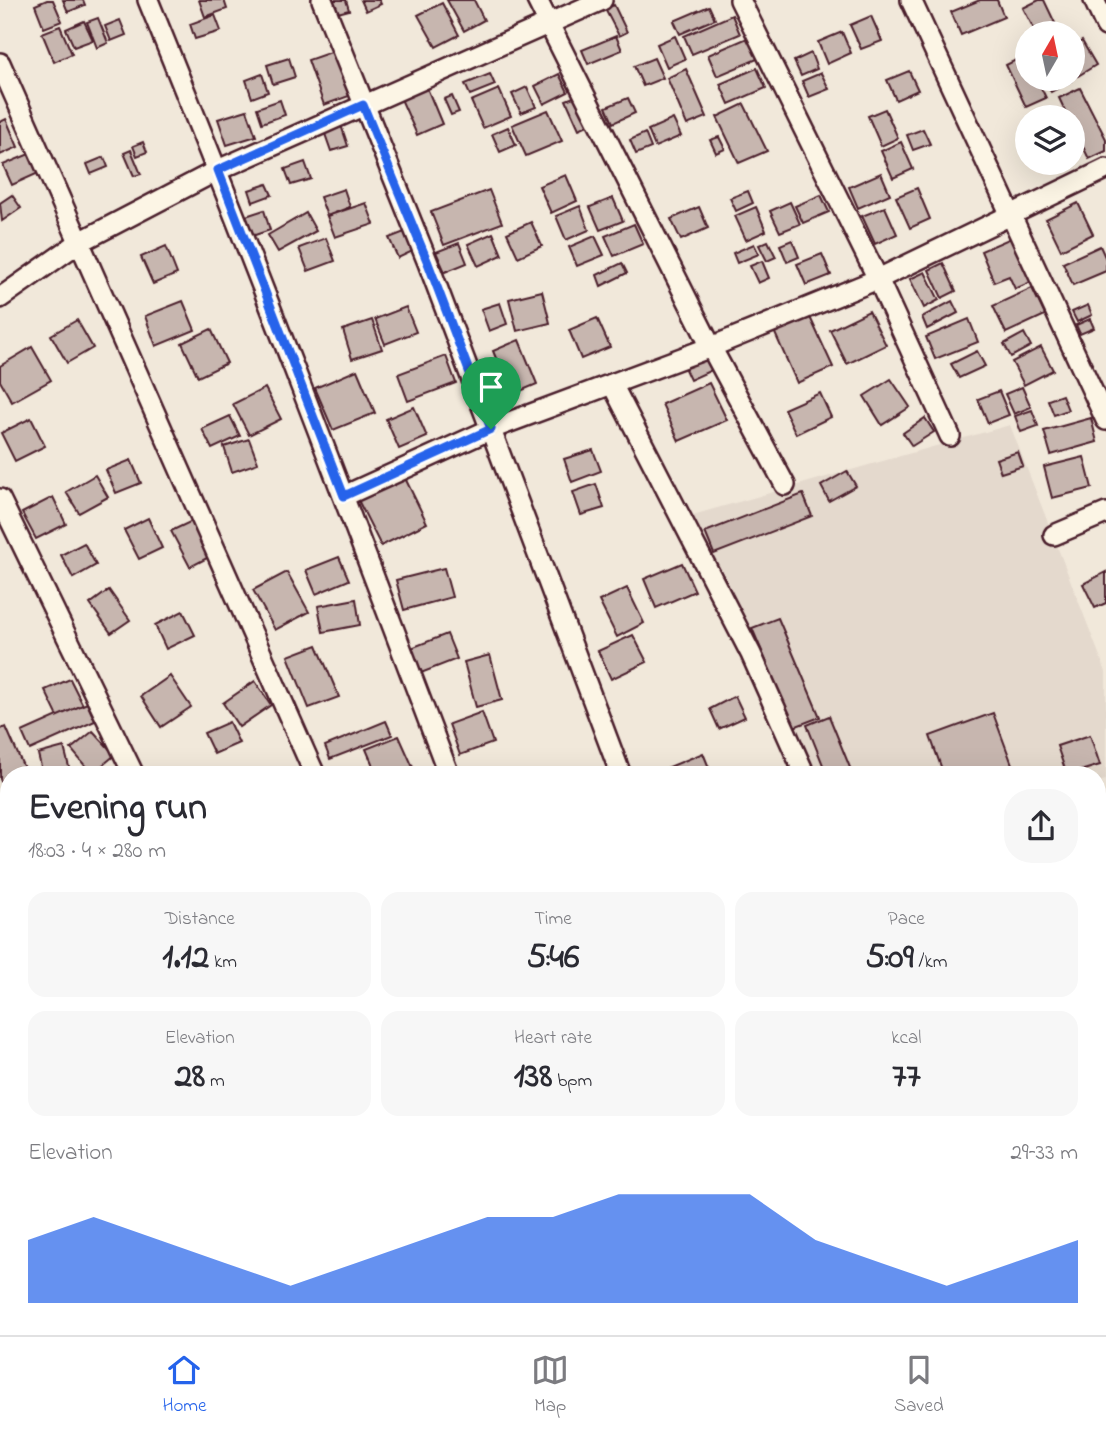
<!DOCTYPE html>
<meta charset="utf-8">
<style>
body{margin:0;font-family:"Indie Flower",sans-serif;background:#f7f7f7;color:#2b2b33;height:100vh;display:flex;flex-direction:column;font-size:26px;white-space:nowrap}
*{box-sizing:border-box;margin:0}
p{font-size:23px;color:#7c7c81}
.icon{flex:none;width:38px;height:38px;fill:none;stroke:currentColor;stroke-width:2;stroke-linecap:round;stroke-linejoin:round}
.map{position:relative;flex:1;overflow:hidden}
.side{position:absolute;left:0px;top:766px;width:1106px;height:569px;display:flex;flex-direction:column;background:#fff;border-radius:28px 28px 0 0;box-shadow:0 7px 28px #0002}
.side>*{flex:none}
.needle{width:46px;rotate:9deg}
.buttons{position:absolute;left:1015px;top:21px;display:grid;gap:14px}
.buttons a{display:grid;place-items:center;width:70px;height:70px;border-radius:50%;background:#fff;box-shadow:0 7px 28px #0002;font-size:35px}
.pin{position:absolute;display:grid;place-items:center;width:60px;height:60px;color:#fff;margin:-72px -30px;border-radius:50% 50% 50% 0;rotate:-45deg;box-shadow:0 0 7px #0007}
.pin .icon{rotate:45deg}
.round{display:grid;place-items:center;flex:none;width:74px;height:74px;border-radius:28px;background:#f7f7f7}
.overview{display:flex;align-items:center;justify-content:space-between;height:119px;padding:0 28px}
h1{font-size:38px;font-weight:800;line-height:52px}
.metrics{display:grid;grid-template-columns:repeat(3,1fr);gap:10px;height:119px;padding:7px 28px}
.metrics div{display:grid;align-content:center;border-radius:18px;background:#f7f7f7;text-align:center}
.metrics b{font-size:35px;font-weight:800}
.metrics small{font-size:19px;font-weight:400}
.metrics p{font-size:19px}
.chart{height:196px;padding:14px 28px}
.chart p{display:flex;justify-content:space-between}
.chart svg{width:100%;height:126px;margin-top:7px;fill:#2563eb;opacity:.7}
.dock{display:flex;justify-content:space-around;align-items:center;height:98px;border-top:2px solid #e1e1e2;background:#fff;font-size:19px;color:#7c7c81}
.dock a{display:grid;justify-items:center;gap:4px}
.dock .selected{color:#2563eb}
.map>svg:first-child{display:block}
.built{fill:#e4d9cd}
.building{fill:#c7b6af;stroke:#4a1f2b;stroke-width:2}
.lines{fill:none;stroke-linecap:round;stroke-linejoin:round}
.minor-casing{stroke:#4a1f2b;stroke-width:24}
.minor{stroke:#fcf5e5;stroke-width:19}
.route-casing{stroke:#fff;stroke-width:14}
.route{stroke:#2563eb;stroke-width:9}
</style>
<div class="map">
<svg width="1106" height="1335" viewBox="0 0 1106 1335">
<rect width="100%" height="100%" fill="#f1e8da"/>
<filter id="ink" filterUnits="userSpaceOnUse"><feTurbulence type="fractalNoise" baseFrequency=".0143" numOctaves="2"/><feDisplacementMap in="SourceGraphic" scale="14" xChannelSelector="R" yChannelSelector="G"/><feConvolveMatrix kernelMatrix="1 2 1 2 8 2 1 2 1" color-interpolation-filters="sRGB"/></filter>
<g filter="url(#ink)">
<path class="built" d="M1010 425 1106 672V780L1097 782V775H795L682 518Z"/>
<g class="building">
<path d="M47 0H53L62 21 44 28 35 5Z"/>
<path d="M63 0H83L85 5 68 12Z"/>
<path d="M199 0H224L227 9 205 17Z"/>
<path d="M330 0H346L349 10 334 14Z"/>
<path d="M361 0H379L381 4 366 11Z"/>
<path d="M447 0H474L484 20 464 31Z"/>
<path d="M980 0H997L1004 17 961 35 951 12Z"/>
<path d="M1039 0H1044L1055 23 1036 33 1023 8Z"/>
<path d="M442 3 459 35 436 47 418 15Z"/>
<path d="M614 5 627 32 619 36 605 9Z"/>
<path d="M709 6 715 19 680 34 674 21Z"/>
<path d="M215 15 221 31 195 39 190 24Z"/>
<path d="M732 15 740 34 692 54 684 36Z"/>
<path d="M871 16 882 41 861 49 850 25Z"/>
<path d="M98 18 108 43 97 48 87 22Z"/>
<path d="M120 20 126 35 111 41 105 26Z"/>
<path d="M84 21 93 40 74 47 66 29Z"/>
<path d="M60 26 72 54 54 62 42 33Z"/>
<path d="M842 32 851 53 827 64 818 42Z"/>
<path d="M616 36 622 50 588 64 582 50Z"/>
<path d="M675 36 685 59 667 67 657 44Z"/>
<path d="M752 36 762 57 717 76 708 55Z"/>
<path d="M1082 41 1096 65 1078 76 1073 68V47Z"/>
<path d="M334 51 349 96 324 105 308 60Z"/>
<path d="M811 53 817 69 801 76 794 61Z"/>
<path d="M1026 55 1027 79H1037L1046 98 1026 107 1006 65Z"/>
<path d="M289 58 295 77 273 84 267 65Z"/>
<path d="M654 58 663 78 643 86 634 66Z"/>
<path d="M757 68 766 88 729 104 720 84Z"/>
<path d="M686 69 707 117 687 125 667 78Z"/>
<path d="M909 71 918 90 896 100 887 80Z"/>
<path d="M821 73 829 89 809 97 802 81Z"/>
<path d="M262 74 268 92 252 98 246 80Z"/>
<path d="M490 74 495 85 470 95 465 84Z"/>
<path d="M559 74 568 92 544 104 535 86Z"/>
<path d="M1043 79H1069L1071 81 1051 92Z"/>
<path d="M527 87 536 107 521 113 512 94Z"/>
<path d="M427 88 442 124 417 135 401 99Z"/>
<path d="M1080 88 1106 139V151L1089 159 1073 126V117H1068L1059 98Z"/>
<path d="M499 89 511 116 483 128 471 101Z"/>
<path d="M452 96 459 112 451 115 444 99Z"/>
<path d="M576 96 588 125 579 129 566 100Z"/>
<path d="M628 98 635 113 613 123 606 107Z"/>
<path d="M280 100 285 115 262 123 257 108Z"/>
<path d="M744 104 767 151 739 163 717 117Z"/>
<path d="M885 109 898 138 881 146 868 116Z"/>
<path d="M247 110 256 136 227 145 218 119Z"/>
<path d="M548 110 562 141 526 156 512 125Z"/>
<path d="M6 119 18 147 0 155V122Z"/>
<path d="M673 119 681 136 655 147 648 130Z"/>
<path d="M341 125 348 146 331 151 324 131Z"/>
<path d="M508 127 516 145 500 152 492 134Z"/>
<path d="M923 129 930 144 913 150 907 135Z"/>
<path d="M645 133 651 148 636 154 630 140Z"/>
<path d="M719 137 725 149 716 153 710 140Z"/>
<path d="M143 142 147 152 137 156 133 146Z"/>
<path d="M901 142 913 169 893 178 881 151Z"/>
<path d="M131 150 141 174 134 176 124 153Z"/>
<path d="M34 152 43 171 12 185 3 165Z"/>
<path d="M104 157 108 167 91 174 87 164Z"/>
<path d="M305 162 311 179 291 185 285 169Z"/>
<path d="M881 173 890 194 858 208 849 187Z"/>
<path d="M566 175 577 201 551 213 539 186Z"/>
<path d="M267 184 272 195 253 202 249 190Z"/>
<path d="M917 188 930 219 910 228 896 197Z"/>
<path d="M344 189 350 207 327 216 320 197Z"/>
<path d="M489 190 502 223 444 245 431 212Z"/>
<path d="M748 191 753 203 736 211 730 198Z"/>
<path d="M12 195 21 208 2 221 0 203Z"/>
<path d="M821 195 829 212 803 223 795 206Z"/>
<path d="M613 198 623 221 600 230 590 207Z"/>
<path d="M790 202 800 224 780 232 770 211Z"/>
<path d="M366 203 374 224 335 237 327 216Z"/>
<path d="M1078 203 1093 234 1061 250 1046 219Z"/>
<path d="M580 206 589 230 566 240 556 216Z"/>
<path d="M699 207 708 228 681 240 671 219Z"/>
<path d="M756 207 766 231 746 240 735 216Z"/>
<path d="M885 207 897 234 875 244 862 216Z"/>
<path d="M264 210 270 230 249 237 243 217Z"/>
<path d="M306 213 316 231 278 252 268 235Z"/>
<path d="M531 222 542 246 518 257 507 233Z"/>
<path d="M634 224 643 244 614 256 605 236Z"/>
<path d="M407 231 415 250 398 258 389 238Z"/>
<path d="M493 233 502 255 478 266 468 244Z"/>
<path d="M595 236 604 255 577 266 569 247Z"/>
<path d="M326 238 335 261 308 271 299 248Z"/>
<path d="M1011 238 1031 282 1015 289 1009 276 994 282 981 251Z"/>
<path d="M792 240 799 257 787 262 780 245Z"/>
<path d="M768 241 776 257 767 261 759 245Z"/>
<path d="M459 243 467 263 445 272 436 252Z"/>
<path d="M754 244 759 254 737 263 733 253Z"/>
<path d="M166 246 177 274 153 284 141 257Z"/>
<path d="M1100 246 1106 259V271L1073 285 1063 263Z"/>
<path d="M822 254 831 275 806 285 797 264Z"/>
<path d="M762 261 769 278 758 283 750 266Z"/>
<path d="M622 263 627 273 601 286 597 275Z"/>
<path d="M943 263 956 291 942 298 929 270Z"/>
<path d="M925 272 939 300 924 308 910 279Z"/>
<path d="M1032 288 1045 315 1006 333 993 306Z"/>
<path d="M542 291 550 323 517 331 509 299Z"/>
<path d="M183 301 195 330 156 346 145 316Z"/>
<path d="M952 301 958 313 927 329 922 317Z"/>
<path d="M500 303 507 324 489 331 481 309Z"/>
<path d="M1088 305 1092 315 1077 322 1072 312Z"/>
<path d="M406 307 416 332 385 344 375 319Z"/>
<path d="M869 311 886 345 847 364 830 330Z"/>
<path d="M809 315 833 367 797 383 774 331Z"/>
<path d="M597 318 610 347 581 359 569 330Z"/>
<path d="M969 319 978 342 935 359 926 337Z"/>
<path d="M1090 319 1094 328 1080 334 1076 325Z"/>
<path d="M77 320 93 348 67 363 51 335Z"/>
<path d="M372 320 382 349 352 359 343 330Z"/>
<path d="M211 329 227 363 198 377 182 343Z"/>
<path d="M1024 333 1031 346 1011 357 1004 344Z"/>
<path d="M519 340 537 384 511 395 493 351Z"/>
<path d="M32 347 51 380 12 402 0 381V366Z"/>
<path d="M1041 347 1053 370 1024 385 1012 362Z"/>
<path d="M977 351 985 366 959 378 951 364Z"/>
<path d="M707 354 714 369 690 380 683 365Z"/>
<path d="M446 356 456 383 408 401 398 374Z"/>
<path d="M357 370 375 413 333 430 315 388Z"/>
<path d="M891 379 910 407 882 425 864 396Z"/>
<path d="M709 383 727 420 679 441 662 404Z"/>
<path d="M1022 387 1031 407 1014 414 1005 394Z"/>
<path d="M265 388 281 419 249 435 233 404Z"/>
<path d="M999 391 1009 415 988 423 978 399Z"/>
<path d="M820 393 831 417 796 434 784 409Z"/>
<path d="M1062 395 1068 410 1054 415 1048 400Z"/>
<path d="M414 407 427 437 399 449 386 419Z"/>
<path d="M1032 410 1038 426 1021 432 1015 416Z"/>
<path d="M230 416 240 436 212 449 202 429Z"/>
<path d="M31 418 45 446 15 461 1 433Z"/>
<path d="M925 418 934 432 912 446 903 433Z"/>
<path d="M1091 418 1097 442 1051 455 1044 431Z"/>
<path d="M249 439 258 463 232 472 224 447Z"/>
<path d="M593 450 601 471 572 482 564 459Z"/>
<path d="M1018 452 1023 466 1001 473 996 459Z"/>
<path d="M1084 457 1092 488 1052 498 1044 467Z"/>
<path d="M131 460 141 483 116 493 106 470Z"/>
<path d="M847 471 856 486 829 501 821 486Z"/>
<path d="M95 475 108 497 79 513 66 492Z"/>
<path d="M405 478 427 523 381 546 358 500Z"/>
<path d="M596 484 604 508 581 515 573 492Z"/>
<path d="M803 494 812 516 714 554 705 532Z"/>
<path d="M53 497 66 524 36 539 22 513Z"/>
<path d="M148 518 162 548 139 559 124 530Z"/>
<path d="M192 521 211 556 190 567 171 531Z"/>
<path d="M84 543 96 565 73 578 61 555Z"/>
<path d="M339 557 349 580 316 594 306 570Z"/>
<path d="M682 563 695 591 656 608 644 579Z"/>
<path d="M444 568 452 597 404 610 396 580Z"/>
<path d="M287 572 309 612 275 630 253 590Z"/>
<path d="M1106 572V603L1095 608 1083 584Z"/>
<path d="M627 588 644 623 617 637 599 601Z"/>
<path d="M109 590 130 620 111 633 90 604Z"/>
<path d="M356 599 360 625 323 632 318 606Z"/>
<path d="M183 611 195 635 166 649 155 625Z"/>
<path d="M778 618 820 717 794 727 752 628Z"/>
<path d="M447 634 457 659 421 673 411 648Z"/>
<path d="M633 635 647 662 611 679 598 651Z"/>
<path d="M317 645 339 697 309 708 288 656Z"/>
<path d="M490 655 502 700 476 707 464 662Z"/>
<path d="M170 676 191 707 161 727 141 696Z"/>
<path d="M70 679 83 705 58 717 45 690Z"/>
<path d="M255 681 271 705 239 727 223 703Z"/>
<path d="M735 696 745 717 719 729 710 709Z"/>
<path d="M87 703 95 721 30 750 22 732Z"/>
<path d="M482 712 493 743 460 755 449 724Z"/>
<path d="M993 713 1016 775H944L930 736Z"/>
<path d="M829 716 853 775H827L807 725Z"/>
<path d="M386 721 392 735 330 759 325 746Z"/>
<path d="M229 722 239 743 214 754 204 733Z"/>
<path d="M6 727 27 775H9V784L3 786 0 779V729Z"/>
<path d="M93 731 115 755 92 774 71 749Z"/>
<path d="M1090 735 1100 765 1067 775 1057 746Z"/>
<path d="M399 736 416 774 377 775 366 749Z"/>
<path d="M64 747 71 775H43L38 754Z"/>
<path d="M703 753 712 775H665L662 770Z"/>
<path d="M1106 822V847L1098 850 1097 825Z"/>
<path d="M9 927V957L0 961V931Z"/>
<path d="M1106 1026V1054L1101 1055 1097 1043V1029Z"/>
<path d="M6 1168 9 1177V1199L0 1202V1170Z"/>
<path d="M1106 1176V1200L1097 1203V1179Z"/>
<path d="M9 1229V1260L0 1262V1232Z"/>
<path d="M9 1275V1304L0 1306V1278Z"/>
<path d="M1097 1310 1105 1331 1094 1335H1072L1069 1326H1097Z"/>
<path d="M325 1326H383L386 1335H322L319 1328Z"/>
<path d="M409 1326H433L435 1334 412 1335Z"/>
<path d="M693 1326H729L731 1330 722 1335H698Z"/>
<path d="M743 1326H777L752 1335H747Z"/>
<path d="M864 1326H895L897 1331 907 1326H917L920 1335H867Z"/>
<path d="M922 1326H1003L978 1335H925Z"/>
</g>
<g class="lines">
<g class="minor-casing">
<g id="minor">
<path d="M148 0C253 257 351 516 449 775"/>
<path d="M322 0 428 263 621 775"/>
<path d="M537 0 711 347 785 485"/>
<path d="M740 0 878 279 950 436"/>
<path d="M911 0 1106 420"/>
<path d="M1094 0 1106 26"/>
<path d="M0 63 315 775"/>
<path d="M0 298 78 243 218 170 602 0"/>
<path d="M612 384 751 654 805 775"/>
<path d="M344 496 491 429 711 347 878 279 1106 169"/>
<path d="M0 499 134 775"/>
<path d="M1054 535 1106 513"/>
<path d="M0 855 9 871"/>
<path d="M1097 879 1106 877"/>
<path d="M1097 1070 1106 1089"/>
<path d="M0 1142 9 1162"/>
<path d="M0 1208 9 1206"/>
<path d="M76 1326 79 1335"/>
<path d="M223 1326 227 1335"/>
<path d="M391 1326 394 1335"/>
<path d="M643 1326 646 1335"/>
<path d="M837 1326 841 1335"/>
<path d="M1035 1326 1039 1335"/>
<path d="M521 1335 555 1326"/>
</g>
</g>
<use href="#minor" class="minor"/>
</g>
</g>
<g class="lines" filter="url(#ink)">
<g class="route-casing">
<path id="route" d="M363 105 428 263 491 429 344 496 218 170Z"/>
</g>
<use href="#route" class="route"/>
</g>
</svg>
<div class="buttons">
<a><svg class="needle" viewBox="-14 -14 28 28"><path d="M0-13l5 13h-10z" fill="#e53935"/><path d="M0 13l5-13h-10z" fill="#7c7c81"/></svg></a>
<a><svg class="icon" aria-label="layers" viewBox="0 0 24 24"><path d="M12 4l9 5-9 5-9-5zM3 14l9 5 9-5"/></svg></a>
</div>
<div class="pin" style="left:491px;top:429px;background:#1e9e55"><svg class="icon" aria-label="arrive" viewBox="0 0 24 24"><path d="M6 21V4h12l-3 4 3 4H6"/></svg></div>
<section class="side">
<div class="overview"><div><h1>Evening run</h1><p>18:03 · 4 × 280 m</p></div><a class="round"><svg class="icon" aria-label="share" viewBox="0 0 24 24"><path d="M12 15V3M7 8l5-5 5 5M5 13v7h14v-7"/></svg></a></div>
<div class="metrics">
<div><p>Distance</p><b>1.12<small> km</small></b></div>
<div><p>Time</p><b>5:46</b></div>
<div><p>Pace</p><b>5:09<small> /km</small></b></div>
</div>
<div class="metrics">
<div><p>Elevation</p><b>28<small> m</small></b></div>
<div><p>Heart rate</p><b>138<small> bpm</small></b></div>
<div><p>kcal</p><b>77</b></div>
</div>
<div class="chart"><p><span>Elevation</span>29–33 m</p>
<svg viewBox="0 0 160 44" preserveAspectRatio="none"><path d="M0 44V22L10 14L20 22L30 30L40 38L50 30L60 22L70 14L80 14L90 6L100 6L110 6L120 22L130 30L140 38L150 30L160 22V44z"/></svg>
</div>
</section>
</div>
<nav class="dock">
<a class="selected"><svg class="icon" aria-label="home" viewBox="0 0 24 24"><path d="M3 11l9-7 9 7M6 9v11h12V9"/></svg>Home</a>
<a><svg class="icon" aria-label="map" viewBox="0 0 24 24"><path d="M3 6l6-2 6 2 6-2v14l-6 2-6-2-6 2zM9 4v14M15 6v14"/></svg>Map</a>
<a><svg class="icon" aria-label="saved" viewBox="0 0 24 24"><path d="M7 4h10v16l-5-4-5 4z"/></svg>Saved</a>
</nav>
